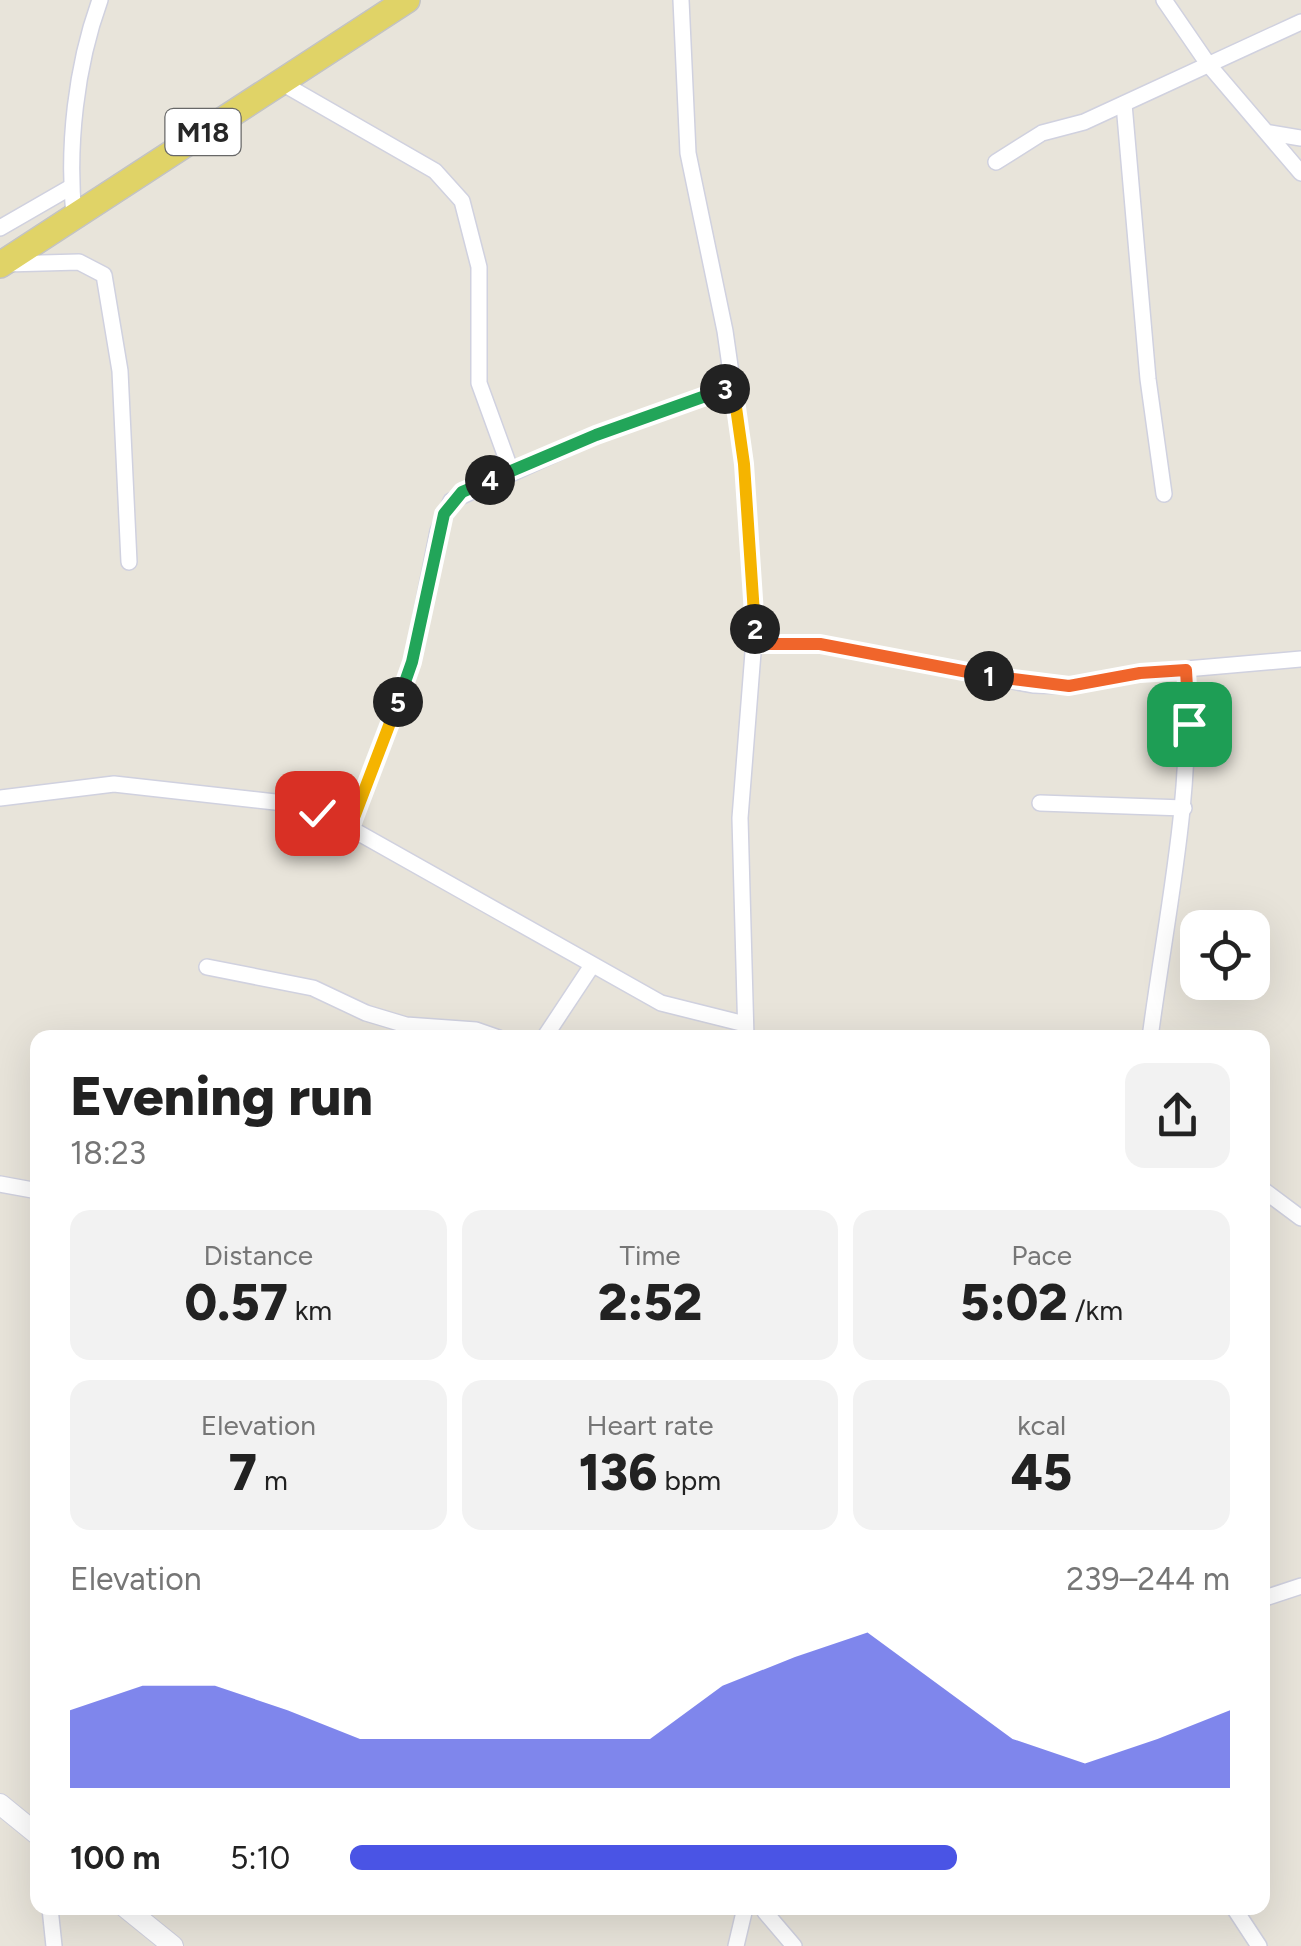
<!DOCTYPE html>
<meta charset="utf-8">
<style>
body{margin:0;font-family:Figtree,sans-serif;background:#f2f2f2;color:#222;height:100vh;display:flex;flex-direction:column;font-size:38px;white-space:nowrap}
*{box-sizing:border-box;margin:0}
p{font-size:32px;color:#767676}
.icon{flex:none;width:55px;height:55px;fill:none;stroke:currentColor;stroke-width:2;stroke-linecap:round;stroke-linejoin:round}
.map{position:relative;flex:1;overflow:hidden}
.panel{position:absolute;left:30px;top:1030px;width:1240px;height:885px;display:flex;flex-direction:column;background:#fff;border-radius:20px;box-shadow:0 10px 40px #0002}
.panel>*{flex:none}
.buttons{position:absolute;left:1180px;top:910px;display:grid;gap:20px}
.buttons a{display:grid;place-items:center;width:90px;height:90px;border-radius:20px;background:#fff;box-shadow:0 10px 40px #0002;font-size:50px}
.pin{position:absolute;display:grid;place-items:center;width:85px;height:85px;color:#fff;margin:-42px;border-radius:20px;box-shadow:0 5px 15px #0006}
.km{position:absolute;width:50px;height:50px;margin:-25px;border-radius:50%;background:#222;color:#fff;font-size:28px;line-height:50px;text-align:center}
.round{display:grid;place-items:center;flex:none;width:105px;height:105px;border-radius:20px;background:#f2f2f2}
.headline{display:flex;align-items:center;justify-content:space-between;height:170px;padding:0 40px}
h1{font-size:55px;font-weight:800;line-height:75px}
.figures{display:grid;grid-template-columns:repeat(3,1fr);gap:15px;height:170px;padding:10px 40px}
.figures div{display:grid;align-content:center;border-radius:20px;background:#f2f2f2;text-align:center}
.figures b{font-size:50px;font-weight:800}
.figures small{font-size:28px;font-weight:400}
.figures p{font-size:28px}
.chart{height:280px;padding:20px 40px}
.chart p{display:flex;justify-content:space-between}
.chart svg{width:100%;height:180px;margin-top:10px;fill:#4a54e5;opacity:.7}
ul{padding:0 40px;list-style:none;font-size:32px}
li{display:grid;grid-template-columns:160px 120px 1fr;align-items:center;height:75px}
li i{height:25px;border-radius:12px;background:#4a54e5}
.map>svg:first-child{display:block}
.lines{fill:none;stroke-linecap:round;stroke-linejoin:round}
.minor-casing{stroke:#d0d1df;stroke-width:18}
.tertiary-casing{stroke:#d0d1df;stroke-width:22}
.primary-casing{stroke:#c3c3c3;stroke-width:28}
.minor{stroke:#fff;stroke-width:15}
.tertiary{stroke:#fff;stroke-width:20}
.primary{stroke:#e0d367;stroke-width:25}
.split-1-casing{stroke:#fff;stroke-width:20}
.split-2-casing{stroke:#fff;stroke-width:20}
.split-3-casing{stroke:#fff;stroke-width:20}
.split-4-casing{stroke:#fff;stroke-width:20}
.split-5-casing{stroke:#fff;stroke-width:20}
.split-6-casing{stroke:#fff;stroke-width:20}
.split-1{stroke:#f0652b;stroke-width:12}
.split-2{stroke:#f0652b;stroke-width:12}
.split-3{stroke:#f5b400;stroke-width:12}
.split-4{stroke:#22a559;stroke-width:12}
.split-5{stroke:#22a559;stroke-width:12}
.split-6{stroke:#f5b400;stroke-width:12}
.labels{text-anchor:middle;dominant-baseline:central;stroke-width:10;stroke-linejoin:round;paint-order:stroke}
.shield{fill:#fff;stroke:#686868;stroke-width:2.5}
.shield-label{font-size:28px;font-weight:bold;fill:#272727}
</style>
<div class="map">
<svg width="1301" height="1946" viewBox="0 0 1301 1946">
<rect width="100%" height="100%" fill="#e8e4da"/>
<g class="lines">
<g class="minor-casing">
<g id="minor">
<path d="M681 0 688 153 725 331 744 464 755 627 740 818 746 1038"/>
<path d="M1164 0 1208 64 1301 173"/>
<path d="M280 82 435 171 462 201 479 267V383L511 471"/>
<path d="M1124 104 1148 379 1164 494"/>
<path d="M1270 133 1301 138"/>
<path d="M996 162 1042 133 1084 122 1301 22"/>
<path d="M74 216C67 146 76 66 100 0"/>
<path d="M0 228 71 187"/>
<path d="M6 264 79 262 104 275 120 371 129 562"/>
<path d="M754 644H820L1033 685 1069 686 1140 673 1301 659"/>
<path d="M0 798 114 784 284 803 350 828 661 1003 745 1024"/>
<path d="M1040 803 1184 808"/>
<path d="M350 828 412 662 438 531 451 501 596 435 733 386"/>
<path d="M207 967 313 988 366 1013 406 1025 476 1030 499 1038"/>
<path d="M544 1038 591 967"/>
<path d="M1150 1038C1166 915 1194 794 1185 670"/>
<path d="M0 1184 38 1191"/>
<path d="M1262 1189 1301 1218"/>
<path d="M1262 1599 1301 1586"/>
<path d="M50 1908 54 1946"/>
<path d="M1234 1908 1259 1946"/>
<path d="M765 1912 794 1946"/>
<path d="M736 1946 745 1908"/>
</g>
</g>
<g class="tertiary-casing">
<g id="tertiary">
<path d="M0 1804 38 1835"/>
<path d="M126 1908 173 1946"/>
</g>
</g>
<g class="primary-casing">
<path id="primary" d="M0 265 407 0"/>
</g>
<use href="#minor" class="minor"/>
<use href="#tertiary" class="tertiary"/>
<use href="#primary" class="primary"/>
</g>
<g class="lines">
<g class="split-1-casing">
<path id="split-1" d="M989 676 1069 686 1140 673 1186 670 1189 724"/>
</g>
<g class="split-2-casing">
<path id="split-2" d="M755 629 754 644H820L989 676"/>
</g>
<g class="split-3-casing">
<path id="split-3" d="M725 389 733 386 744 464 755 629"/>
</g>
<g class="split-4-casing">
<path id="split-4" d="M490 480 596 435 725 389"/>
</g>
<g class="split-5-casing">
<path id="split-5" d="M398 702 412 662 444 514 462 492 490 480"/>
</g>
<g class="split-6-casing">
<path id="split-6" d="M317 813 350 828 398 702"/>
</g>
<use href="#split-1" class="split-1"/>
<use href="#split-2" class="split-2"/>
<use href="#split-3" class="split-3"/>
<use href="#split-4" class="split-4"/>
<use href="#split-5" class="split-5"/>
<use href="#split-6" class="split-6"/>
</g>
<g class="labels">
<rect class="shield" x="165.5" y="109" width="75" height="46" rx="8"/>
<g class="shield-label">
<text x="203" y="132">M18</text>
</g>
</g>
</svg>
<div class="buttons">
<a><svg class="icon" aria-label="locate" viewBox="0 0 24 24"><circle cx="12" cy="12" r="6"/><path d="M12 2v4M12 18v4M2 12h4M18 12h4"/></svg></a>
</div>
<div class="pin" style="left:1189px;top:724px;background:#1e9e55"><svg class="icon" aria-label="arrive" viewBox="0 0 24 24"><path d="M6 21V4h12l-3 4 3 4H6"/></svg></div>
<div class="pin" style="left:317px;top:813px;background:#d93025"><svg class="icon" aria-label="check" viewBox="0 0 24 24"><path d="M5 12l5 5 9-10"/></svg></div>
<b class="km" style="left:989px;top:676px">1</b>
<b class="km" style="left:755px;top:629px">2</b>
<b class="km" style="left:725px;top:389px">3</b>
<b class="km" style="left:490px;top:480px">4</b>
<b class="km" style="left:398px;top:702px">5</b>
<section class="panel">
<div class="headline"><div><h1>Evening run</h1><p>18:23</p></div><a class="round"><svg class="icon" aria-label="share" viewBox="0 0 24 24"><path d="M12 15V3M7 8l5-5 5 5M5 13v7h14v-7"/></svg></a></div>
<div class="figures">
<div><p>Distance</p><b>0.57<small> km</small></b></div>
<div><p>Time</p><b>2:52</b></div>
<div><p>Pace</p><b>5:02<small> /km</small></b></div>
</div>
<div class="figures">
<div><p>Elevation</p><b>7<small> m</small></b></div>
<div><p>Heart rate</p><b>136<small> bpm</small></b></div>
<div><p>kcal</p><b>45</b></div>
</div>
<div class="chart"><p><span>Elevation</span>239–244 m</p>
<svg viewBox="0 0 160 44" preserveAspectRatio="none"><path d="M0 44V25L10 19L20 19L30 25L40 32L50 32L60 32L70 32L80 32L90 19L100 12L110 6L120 19L130 32L140 38L150 32L160 25V44z"/></svg>
</div>
<ul>
<li><b>100 m</b>5:10<i style="width:69%"></i></li>
</ul>
</section>
</div>
